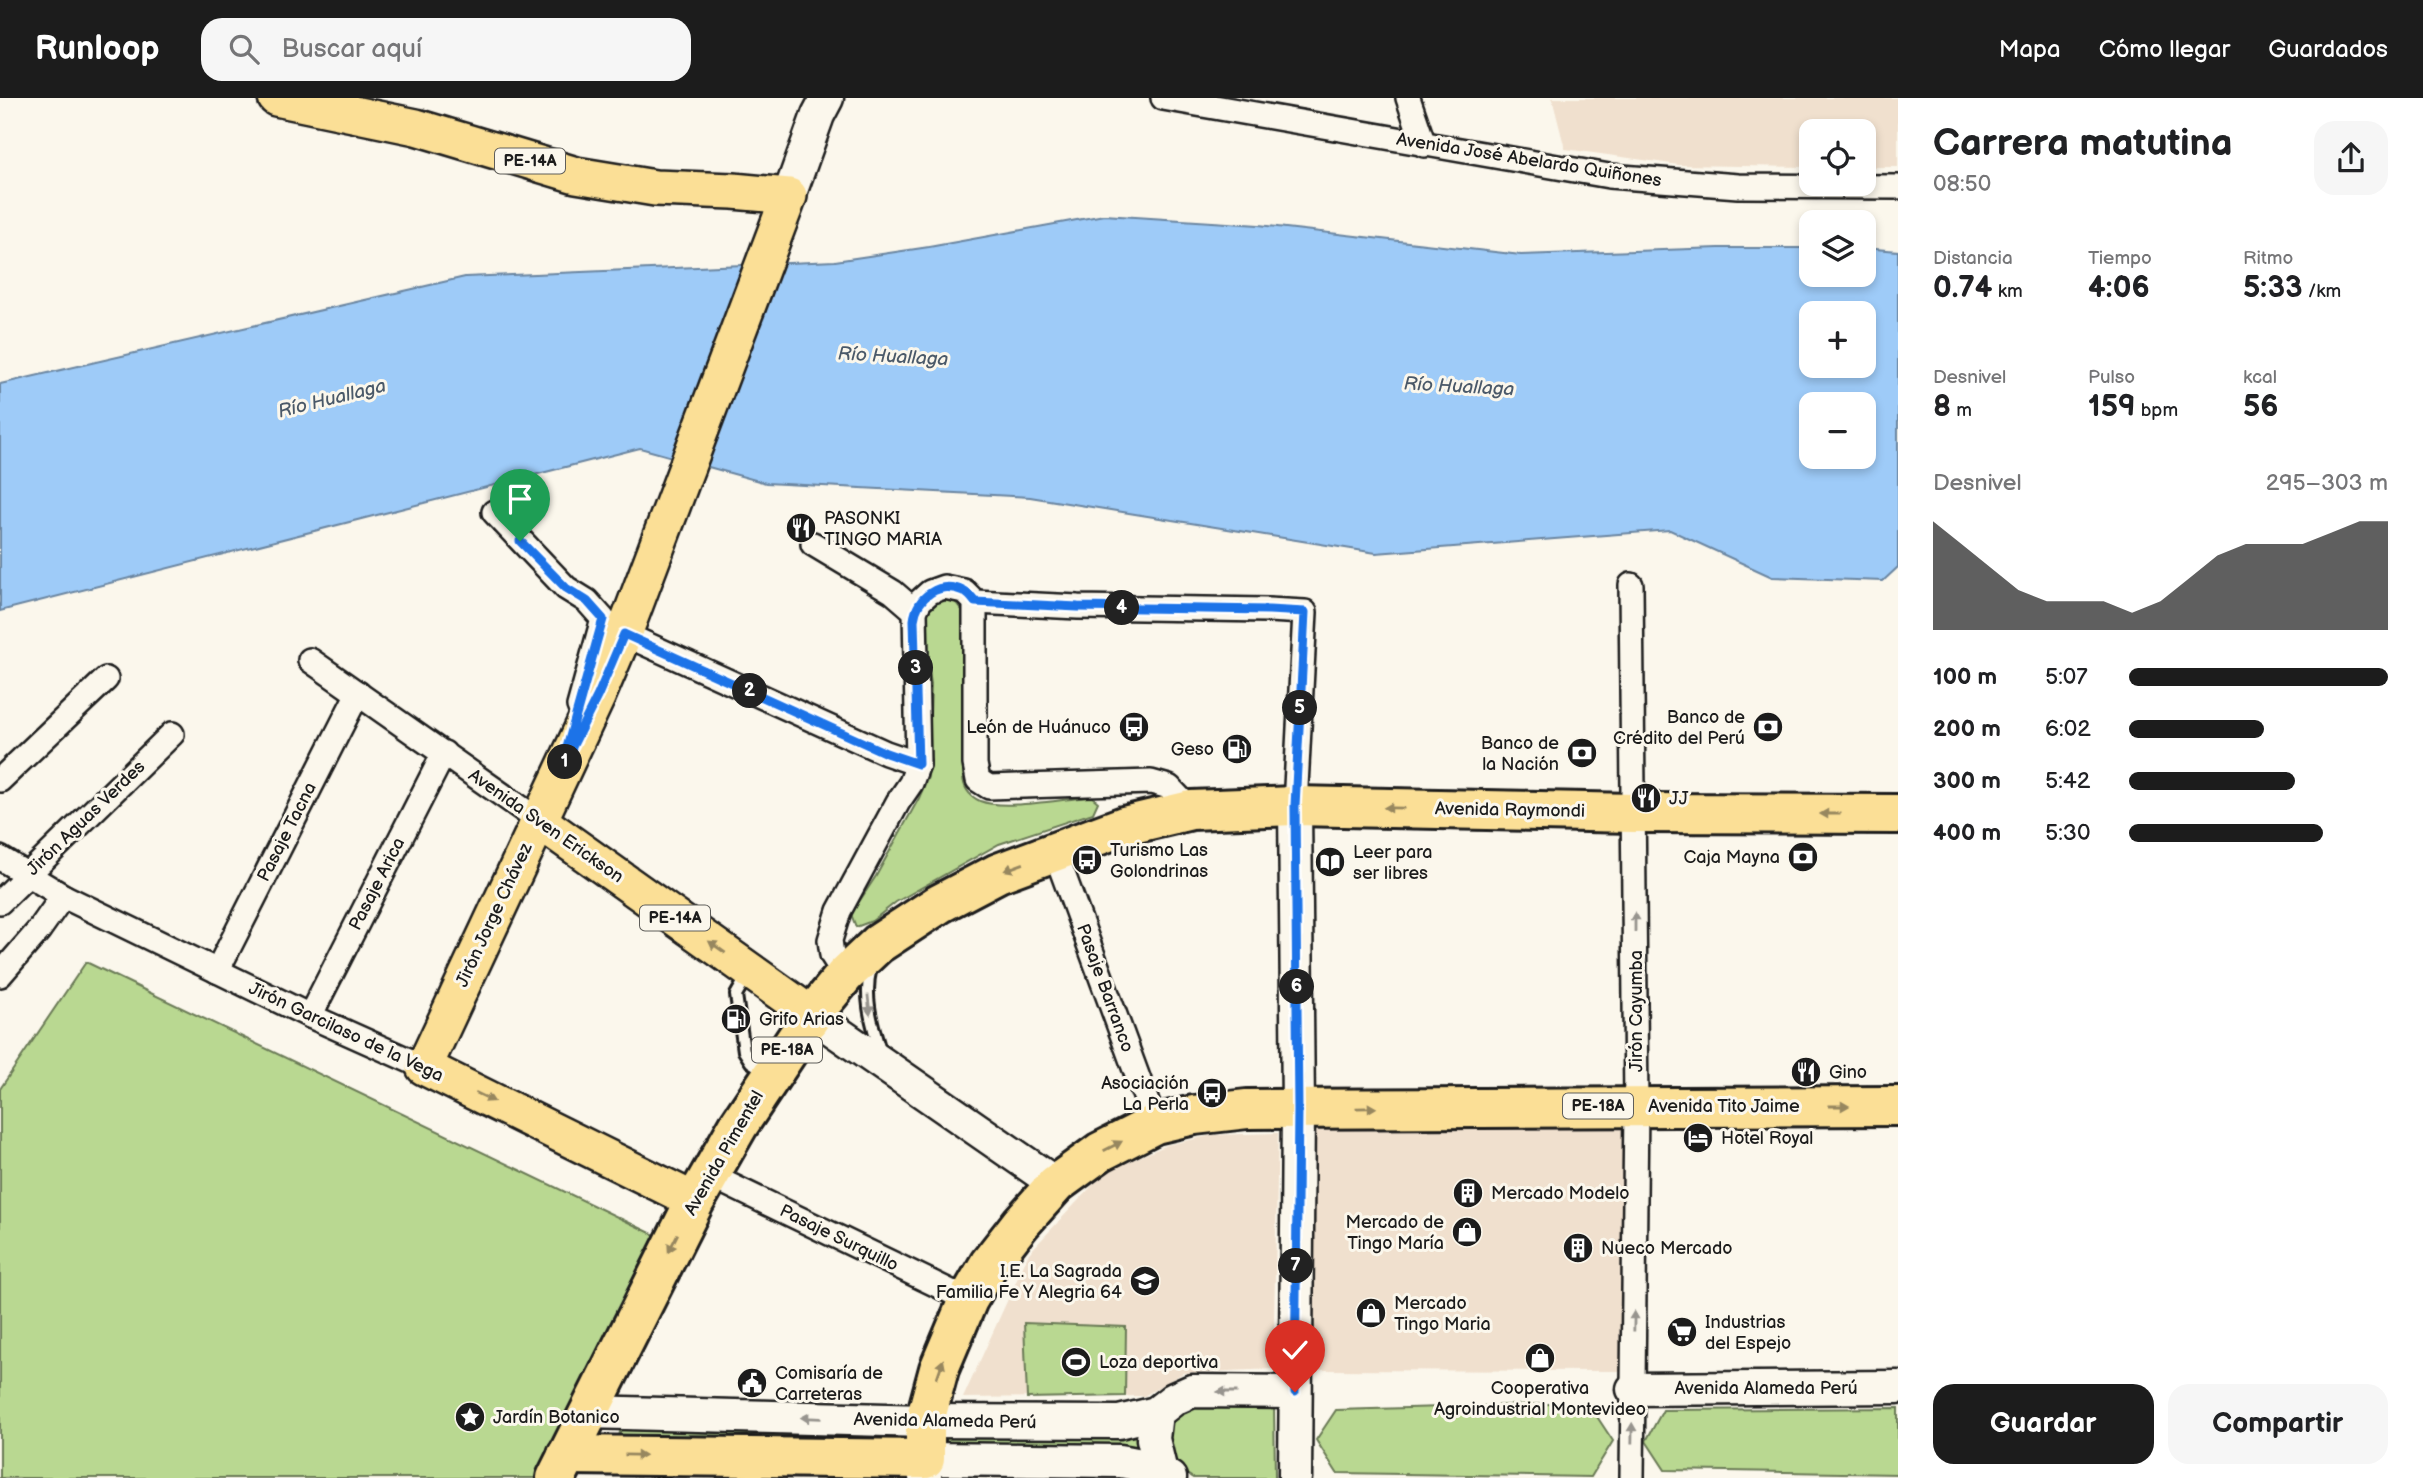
<!DOCTYPE html>
<html lang="es">
<meta charset="utf-8">
<style>
body{margin:0;font-family:"Balsamiq Sans",sans-serif;background:#f6f6f6;color:#202124;height:100vh;display:flex;flex-direction:column;font-size:26px;white-space:nowrap}
*{box-sizing:border-box;margin:0}
p{font-size:23px;color:#757577}
.icon{flex:none;width:38px;height:38px;fill:none;stroke:currentColor;stroke-width:2;stroke-linecap:round;stroke-linejoin:round}
.map{position:relative;flex:1;overflow:hidden}
.details{display:flex;flex-direction:column;background:#fff;width:525px}
.details>*{flex:none}
.controls{position:absolute;left:1799px;top:21px;display:grid;gap:14px}
.controls a{display:grid;place-items:center;width:77px;height:77px;border-radius:14px;background:#fff;box-shadow:0 4px 10px #0003;font-size:35px}
.pin{position:absolute;display:grid;place-items:center;width:60px;height:60px;color:#fff;margin:-72px -30px;border-radius:50% 50% 50% 0;rotate:-45deg;box-shadow:0 0 7px #0007}
.pin .icon{rotate:45deg}
.km{position:absolute;width:35px;height:35px;margin:-18px;border-radius:50%;background:#222;color:#fff;font-size:19px;line-height:35px;text-align:center}
.round{display:grid;place-items:center;flex:none;width:74px;height:74px;border-radius:21px;background:#f6f6f6}
.overview{display:flex;align-items:center;justify-content:space-between;height:119px;padding:0 35px}
h1{font-size:38px;font-weight:700;line-height:52px}
.metrics{display:grid;grid-template-columns:repeat(3,1fr);gap:10px;height:119px;padding:7px 35px}
.metrics div{display:grid;align-content:center}
.metrics b{font-size:30px;font-weight:700}
.metrics small{font-size:19px;font-weight:400}
.metrics p{font-size:19px}
.chart{height:196px;padding:14px 35px}
.chart p{display:flex;justify-content:space-between}
.chart svg{width:100%;height:126px;margin-top:7px;fill:#1c1c1c;opacity:.7}
.action{display:flex;gap:14px;margin-top:auto;padding:14px 35px}
.action a{flex:1;height:80px;border-radius:21px;background:#1c1c1c;color:#fff;font-size:28px;font-weight:700;line-height:80px;text-align:center}
.action a+a{background:#f6f6f6;color:#202124}
ul{padding:0 35px;list-style:none;font-size:23px}
li{display:grid;grid-template-columns:112px 84px 1fr;align-items:center;height:52px}
li i{height:18px;border-radius:9px;background:#1c1c1c}
header{display:flex;align-items:center;gap:42px;box-sizing:border-box;height:98px;padding:0 35px;background:#1c1c1c;color:#fff}
header strong{font-size:33px}
nav{display:flex;gap:38px;margin-inline-start:auto;font-size:24px}
.search{width:490px;height:63px;background:#f6f6f6;display:flex;align-items:center;gap:18px;box-sizing:border-box;padding:0 24px;border-radius:21px;color:#757577;font-size:26px}
main{display:flex;flex:1;min-height:0}
.map>svg:first-child{display:block}
.built{fill:#f0e0ce}
.green{fill:#b9d891;stroke:#6a7a56;stroke-width:2}
.water{fill:#9ecbf8;stroke:#6a85a0;stroke-width:2;fill-rule:evenodd}
.lines{fill:none;stroke-linecap:round;stroke-linejoin:round}
.lane-casing{stroke:#1c1c1c;stroke-width:16}
.street-casing{stroke:#1c1c1c;stroke-width:28}
.secondary-casing{stroke:#1c1c1c;stroke-width:37}
.primary-casing{stroke:#1c1c1c;stroke-width:40}
.highway-casing{stroke:#1c1c1c;stroke-width:44}
.lane{stroke:#fbf7ec;stroke-width:10}
.street{stroke:#fbf7ec;stroke-width:23}
.secondary{stroke:#fbf7ec;stroke-width:32}
.primary{stroke:#fbdf96;stroke-width:35}
.highway{stroke:#fbdf96;stroke-width:38}
.oneway{fill:#97875f}
.oneway2{fill:#97948e}
.route-casing{stroke:#fff;stroke-width:14}
.route{stroke:#1a73e8;stroke-width:9}
.labels{text-anchor:middle;dominant-baseline:central;stroke-width:6;stroke-linejoin:round;paint-order:stroke}
.shield{fill:#fbf7ec;stroke:#5f5e5a;stroke-width:2}
.shield-label{font-size:16px;font-weight:bold;fill:#1c1c1c}
.street-label{font-size:18px;fill:#1c1c1c;stroke:#fbf7ec}
.poi-label{font-size:18px;fill:#1c1c1c;stroke:#fbf7ec;text-anchor:start}
.water-label{font-size:19px;font-style:italic;fill:#4a5969;stroke:#fbf7ec}
</style>
<header>
<strong>Runloop</strong>
<div class="search"><svg class="icon" aria-label="search" viewBox="0 0 24 24"><circle cx="10" cy="10" r="6"/><path d="M15 15l6 6"/></svg>Buscar aquí</div>
<nav><a>Mapa</a><a>Cómo llegar</a><a>Guardados</a></nav>
</header>
<main>
<div class="map">
<svg width="1898" height="1380" viewBox="0 0 1898 1380">
<rect width="100%" height="100%" fill="#fbf7ec"/>
<filter id="ink" filterUnits="userSpaceOnUse"><feTurbulence type="fractalNoise" baseFrequency=".0143" numOctaves="2"/><feDisplacementMap in="SourceGraphic" scale="14" xChannelSelector="R" yChannelSelector="G"/><feConvolveMatrix kernelMatrix="1 2 1 2 8 2 1 2 1" color-interpolation-filters="sRGB"/></filter>
<g filter="url(#ink)">
<g class="built">
<path d="M1552 0H1898V69H1864V33H1811V69L1679 67 1565 51Z"/>
<path d="M1306 1019 1624 1021 1628 1273 1309 1272Z"/>
<path d="M1278 1035 1273 1271 1183 1275 1144 1298 963 1300 1029 1155 1105 1074 1167 1047 1213 1037Z"/>
</g>
<g class="green">
<path d="M943 498 952 500 967 518 963 677C963 689 969 698 980 703 1004 713 1065 700 1092 699L1098 704 1093 715 999 746 896 804 872 823 856 829 851 816 876 778 919 700 928 679 931 586 923 535 924 519 931 508Z"/>
<path d="M86 864 657 1138 535 1380H0V991Z"/>
<path d="M1024 1225 1126 1229 1125 1298 1027 1300Z"/>
<path d="M1274 1303 1275 1380H1193L1176 1369C1173 1360 1166 1345 1167 1336 1168 1322 1182 1311 1193 1307Z"/>
<path d="M1588 1305 1613 1343 1591 1379 1337 1375 1316 1342 1336 1312Z"/>
<path d="M1898 1310V1376L1665 1372 1646 1343 1663 1312Z"/>
<path d="M629 1327 898 1334V1346L617 1344 621 1331Z"/>
<path d="M942 1335H1141V1348L1135 1354 943 1349Z"/>
</g>
<path class="water" d="M1104 117 1259 127 1521 157 1719 150H1811V177H1864V150L1898 153V469L1883 483 1772 479 1670 432 1376 455 1030 399 766 385 640 350 0 513V286L465 179 835 163 929 149ZM1811 215H1864V268H1811ZM1811 306H1864V359H1811Z"/>
<g class="lines">
<g class="lane-casing">
<g id="lane">
<path d="M871 869C863 900 872 926 881 956"/>
<path d="M747 878 736 897 744 953 751 964 767 974"/>
</g>
</g>
<g class="street-casing">
<g id="street">
<path d="M1163 0 1609 78 1738 88 1898 89"/>
<path d="M1408 0 1424 47"/>
<path d="M494 414 566 490 587 503 603 521 579 608"/>
<path d="M813 446 893 494 915 513"/>
<path d="M1631 487 1636 1007 1632 1380"/>
<path d="M975 504 1078 509 1268 512 1305 514 1295 708"/>
<path d="M624 536 886 655 918 666"/>
<path d="M310 562 538 722"/>
<path d="M0 682 106 581"/>
<path d="M1055 754 1155 1026"/>
<path d="M0 760 63 798 310 918 424 969"/>
<path d="M0 804 172 636"/>
<path d="M217 873 358 595"/>
<path d="M0 877 39 832 63 798"/>
<path d="M845 877 832 857 830 842 839 813 898 704 911 685 918 666 915 513 920 503 930 494 944 489 964 493 975 504V666L978 682 989 689 1151 684 1169 689 1191 712"/>
<path d="M310 918 444 655"/>
<path d="M709 1077 968 1202"/>
</g>
</g>
<g class="secondary-casing">
<g id="secondary">
<path d="M789 98 818 17 827 0"/>
<path d="M812 917 1056 1086"/>
<path d="M1633 1291 1898 1289"/>
<path d="M588 1314 925 1323 1119 1324 1156 1315 1174 1301 1192 1293 1295 1294"/>
<path d="M1156 1315 1153 1341 1161 1374"/>
<path d="M925 1380V1361L1120 1363C1138 1366 1155 1369 1170 1380"/>
<path d="M1295 1380 1298 1011 1295 708"/>
</g>
</g>
<g class="primary-casing">
<g id="primary">
<path d="M276 0 416 29 576 77 655 90 733 93 789 98 624 536 598 597 424 969 695 1103"/>
<path d="M538 722 812 917"/>
</g>
</g>
<g class="highway-casing">
<g id="highway">
<path d="M567 1357 925 1361V1323L939 1271 968 1202 989 1166 1021 1125 1056 1086 1100 1054 1155 1026 1194 1017 1247 1011 1898 1008"/>
<path d="M556 1380 695 1103 738 1028 812 917 845 877 878 846 939 806 998 775 1124 728 1191 712 1295 708 1634 715 1898 716"/>
</g>
</g>
<use href="#lane" class="lane"/>
<use href="#street" class="street"/>
<use href="#secondary" class="secondary"/>
<use href="#primary" class="primary"/>
<use href="#highway" class="highway"/>
</g>
<defs><path id="oneway-solid" d="M-6-.8H1V-3.2L6.5 0L1 3.2V.8H-6Z" transform="scale(1.75)"/></defs>
<g class="oneway">
<use href="#oneway-solid" transform="translate(1394 710) rotate(-179)"/>
<use href="#oneway-solid" transform="translate(1830 716) rotate(-180)"/>
<use href="#oneway-solid" transform="translate(1014 769) rotate(160)"/>
<use href="#oneway-solid" transform="translate(717 849) rotate(-145)"/>
<use href="#oneway-solid" transform="translate(485 999) rotate(26)"/>
<use href="#oneway-solid" transform="translate(1839 1008)"/>
<use href="#oneway-solid" transform="translate(1366 1010) rotate(-1)"/>
<use href="#oneway-solid" transform="translate(1113 1048) rotate(-27)"/>
<use href="#oneway-solid" transform="translate(673 1145) rotate(117)"/>
<use href="#oneway-solid" transform="translate(940 1271) rotate(-71)"/>
<use href="#oneway-solid" transform="translate(635 1357) rotate(1)"/>
</g>
<g class="oneway2">
<use href="#oneway-solid" transform="translate(1635 824) rotate(-90)"/>
<use href="#oneway-solid" transform="translate(869 907) rotate(84)"/>
<use href="#oneway-solid" transform="translate(1634 1223) rotate(-89)"/>
<use href="#oneway-solid" transform="translate(1227 1294) rotate(-180)"/>
<use href="#oneway-solid" transform="translate(811 1320) rotate(-178)"/>
<use href="#oneway-solid" transform="translate(1632 1335) rotate(-89)"/>
</g>
</g>
<g class="lines" filter="url(#ink)">
<g class="route-casing">
<path id="route" d="M520 443 566 490 587 503 603 521 561 671 598 597 624 536 886 655 918 666 914 522C917 499 939 482 963 493 967 495 972 500 975 504L1078 509 1269 512 1305 514 1295 708 1298 1011 1295 1294"/>
</g>
<use href="#route" class="route"/>
</g>
<defs>
<g id="restaurant-disc" transform="scale(1.575)"><circle r="9.5" fill="#1c1c1c" stroke="#fbf7ec"/><path d="M-5-6h1v4h1v-4h1v4h1v-4h1v5L-1.5 .5V6h-2V.5L-5-1ZM5-6V6H3V1.5H1.5Q1.5-4 5-6Z" fill="#fff"/></g>
<g id="bus-disc" transform="scale(1.575)"><circle r="9.5" fill="#1c1c1c" stroke="#fbf7ec"/><path d="M-5-6H5V4H4V6H2V4H-2V6H-4V4H-5ZM-3.5-4V0h7V-4ZM-3.5 1.2v1.5H-2V1.2ZM2 1.2v1.5H3.5V1.2Z" fill="#fff"/></g>
<g id="bank-disc" transform="scale(1.575)"><circle r="9.5" fill="#1c1c1c" stroke="#fbf7ec"/><path d="M-6-4H6V4H-6ZM0-2.3a2.3 2.3 0 1 0 0 4.6a2.3 2.3 0 1 0 0-4.6Z" fill="#fff"/></g>
<g id="fuel-disc" transform="scale(1.575)"><circle r="9.5" fill="#1c1c1c" stroke="#fbf7ec"/><path d="M-5.5-6h7V0h2V4h1.3V-2.5L3-4.5l.8-.8L6-3V5H2.5V1h-1V6h-7ZM-4.2-4.7v3.2H.2V-4.7Z" fill="#fff"/></g>
<g id="library-disc" transform="scale(1.575)"><circle r="9.5" fill="#1c1c1c" stroke="#fbf7ec"/><path d="M-6-4Q-3-5.5-.7-3.5V5Q-3 3-6 4ZM6-4Q3-5.5 .7-3.5V5Q3 3 6 4Z" fill="#fff"/></g>
<g id="hotel-disc" transform="scale(1.575)"><circle r="9.5" fill="#1c1c1c" stroke="#fbf7ec"/><path d="M-6-4.5h1.5V1H6V5H4.5V3h-9V5H-6ZM-4 0a1.8 1.8 0 1 1 3.6 0ZM.5 0V-2.5h3Q6-2.5 6 0Z" fill="#fff"/></g>
<g id="building-disc" transform="scale(1.575)"><circle r="9.5" fill="#1c1c1c" stroke="#fbf7ec"/><path d="M-4-6H4V6H1V3H-1V6H-4ZM-2.5-4.3h1.7v1.8h-1.7ZM.8-4.3h1.7v1.8H.8ZM-2.5-1h1.7V.8h-1.7ZM.8-1h1.7V.8H.8Z" fill="#fff"/></g>
<g id="shop-disc" transform="scale(1.575)"><circle r="9.5" fill="#1c1c1c" stroke="#fbf7ec"/><path d="M-5-2.5h2.3a2.7 3.5 0 0 1 5.4 0H5L5.5 6h-11ZM-1.5-2.5h3a1.5 2.3 0 0 0-3 0Z" fill="#fff"/></g>
<g id="school-disc" transform="scale(1.575)"><circle r="9.5" fill="#1c1c1c" stroke="#fbf7ec"/><path d="M0-5L7-2L0 1L-7-2ZM-4 1L0 2.5L4 1V4Q0 6-4 4Z" fill="#fff"/></g>
<g id="supermarket-disc" transform="scale(1.575)"><circle r="9.5" fill="#1c1c1c" stroke="#fbf7ec"/><path d="M-6-5.5h2.5l.6 2H6L4.5 2H-2.5L-4.4-4H-6ZM-1.5 3.2a1.3 1.3 0 1 0 .1 0ZM3 3.2a1.3 1.3 0 1 0 .1 0Z" fill="#fff"/></g>
<g id="stadium-disc" transform="scale(1.575)"><circle r="9.5" fill="#1c1c1c" stroke="#fbf7ec"/><path d="M0-5a6.5 5 0 1 0 0 10a6.5 5 0 1 0 0-10ZM-3.5-1.8h7v3.6h-7Z" fill="#fff"/></g>
<g id="civic-disc" transform="scale(1.575)"><circle r="9.5" fill="#1c1c1c" stroke="#fbf7ec"/><path d="M-.6-6.5H3V-4.5H.6V-3L4-1V1h2V6H-6V1h2V-1L-.6-3ZM-1.2 2.5V6h2.4V2.5Z" fill="#fff"/></g>
<g id="sight-disc" transform="scale(1.575)"><circle r="9.5" fill="#1c1c1c" stroke="#fbf7ec"/><path d="M0-6L1.8-2.2L6-1.7L2.9 1.2L3.7 5.4L0 3.3L-3.7 5.4L-2.9 1.2L-6-1.7L-1.8-2.2Z" fill="#fff"/></g>
</defs>
<g fill-rule="evenodd">
<use href="#restaurant-disc" x="801" y="430"/>
<use href="#bus-disc" x="1134" y="629"/>
<use href="#bank-disc" x="1768" y="629"/>
<use href="#fuel-disc" x="1237" y="651"/>
<use href="#bank-disc" x="1582" y="655"/>
<use href="#restaurant-disc" x="1646" y="700"/>
<use href="#bank-disc" x="1803" y="759"/>
<use href="#bus-disc" x="1087" y="762"/>
<use href="#library-disc" x="1330" y="764"/>
<use href="#fuel-disc" x="736" y="921"/>
<use href="#restaurant-disc" x="1806" y="974"/>
<use href="#bus-disc" x="1212" y="995"/>
<use href="#hotel-disc" x="1698" y="1040"/>
<use href="#building-disc" x="1468" y="1095"/>
<use href="#shop-disc" x="1467" y="1134"/>
<use href="#building-disc" x="1578" y="1150"/>
<use href="#school-disc" x="1145" y="1183"/>
<use href="#shop-disc" x="1371" y="1215"/>
<use href="#supermarket-disc" x="1682" y="1234"/>
<use href="#shop-disc" x="1540" y="1260"/>
<use href="#stadium-disc" x="1076" y="1264"/>
<use href="#civic-disc" x="752" y="1285"/>
<use href="#sight-disc" x="470" y="1319"/>
</g>
<g class="labels">
<g class="shield">
<rect x="495" y="50.5" width="70" height="25" rx="5"/>
<rect x="640" y="807.5" width="70" height="25" rx="5"/>
<rect x="752" y="939.5" width="70" height="25" rx="5"/>
<rect x="1563" y="995.5" width="70" height="25" rx="5"/>
</g>
<g class="shield-label">
<text x="530" y="63">PE-14A</text>
<text x="675" y="820">PE-14A</text>
<text x="787" y="952">PE-18A</text>
<text x="1598" y="1008">PE-18A</text>
</g>
<g class="street-label">
<text transform="translate(1529 62) rotate(9)">Avenida José Abelardo Quiñones</text>
<text transform="translate(1510 712) rotate(1)">Avenida Raymondi</text>
<text transform="translate(86 720) rotate(-44)">Jirón Aguas Verdes</text>
<text transform="translate(546 728) rotate(35)">Avenida Sven Erickson</text>
<text transform="translate(287 734) rotate(-63)">Pasaje Tacna</text>
<text transform="translate(377 786) rotate(-63)">Pasaje Arica</text>
<text transform="translate(494 817) rotate(-65)">Jirón Jorge Chávez</text>
<text transform="translate(1105 890) rotate(70)">Pasaje Barranco</text>
<text transform="translate(1636 913) rotate(-90)">Jirón Cayumba</text>
<text transform="translate(346 934) rotate(25)">Jirón Garcilaso de la Vega</text>
<text x="1724" y="1008">Avenida Tito Jaime</text>
<text transform="translate(724 1055) rotate(-60)">Avenida Pimentel</text>
<text transform="translate(839 1140) rotate(26)">Pasaje Surquillo</text>
<text x="1766" y="1290">Avenida Alameda Perú</text>
<text transform="translate(945 1323) rotate(1)">Avenida Alameda Perú</text>
</g>
<g class="poi-label">
<text x="824" y="420">PASONKI<tspan x="824" dy="21">TINGO MARIA</tspan></text>
<text x="1745" y="619" text-anchor="end">Banco de<tspan x="1745" dy="21">Crédito del Perú</tspan></text>
<text x="1111" y="629" text-anchor="end">León de Huánuco</text>
<text x="1559" y="645" text-anchor="end">Banco de<tspan x="1559" dy="21">la Nación</tspan></text>
<text x="1214" y="651" text-anchor="end">Geso</text>
<text x="1669" y="700">JJ</text>
<text x="1110" y="752">Turismo Las<tspan x="1110" dy="21">Golondrinas</tspan></text>
<text x="1353" y="754">Leer para<tspan x="1353" dy="21">ser libres</tspan></text>
<text x="1780" y="759" text-anchor="end">Caja Mayna</text>
<text x="759" y="921">Grifo Arias</text>
<text x="1829" y="974">Gino</text>
<text x="1189" y="985" text-anchor="end">Asociación<tspan x="1189" dy="21">La Perla</tspan></text>
<text x="1721" y="1040">Hotel Royal</text>
<text x="1491" y="1095">Mercado Modelo</text>
<text x="1444" y="1124" text-anchor="end">Mercado de<tspan x="1444" dy="21">Tingo María</tspan></text>
<text x="1601" y="1150">Nueco Mercado</text>
<text x="1122" y="1173" text-anchor="end">I.E. La Sagrada<tspan x="1122" dy="21">Familia Fe Y Alegria 64</tspan></text>
<text x="1394" y="1205">Mercado<tspan x="1394" dy="21">Tingo Maria</tspan></text>
<text x="1705" y="1224">Industrias<tspan x="1705" dy="21">del Espejo</tspan></text>
<text x="1099" y="1264">Loza deportiva</text>
<text x="775" y="1275">Comisaría de<tspan x="775" dy="21">Carreteras</tspan></text>
<text x="1540" y="1290" text-anchor="middle">Cooperativa<tspan x="1540" dy="21">Agroindustrial Montevideo</tspan></text>
<text x="493" y="1319">Jardín Botanico</text>
</g>
<g class="water-label">
<text transform="translate(893 259) rotate(3)">Río Huallaga</text>
<text transform="translate(1459 289) rotate(3)">Río Huallaga</text>
<text transform="translate(332 301) rotate(-14)">Río Huallaga</text>
</g>
</g>
</svg>
<div class="controls">
<a><svg class="icon" aria-label="locate" viewBox="0 0 24 24"><circle cx="12" cy="12" r="6"/><path d="M12 2v4M12 18v4M2 12h4M18 12h4"/></svg></a>
<a><svg class="icon" aria-label="layers" viewBox="0 0 24 24"><path d="M12 4l9 5-9 5-9-5zM3 14l9 5 9-5"/></svg></a>
<a>+</a>
<a>−</a>
</div>
<div class="pin" style="left:520px;top:443px;background:#1e9e55"><svg class="icon" aria-label="arrive" viewBox="0 0 24 24"><path d="M6 21V4h12l-3 4 3 4H6"/></svg></div>
<div class="pin" style="left:1295px;top:1294px;background:#d93025"><svg class="icon" aria-label="check" viewBox="0 0 24 24"><path d="M5 12l5 5 9-10"/></svg></div>
<b class="km" style="left:565px;top:664px">1</b>
<b class="km" style="left:750px;top:593px">2</b>
<b class="km" style="left:916px;top:570px">3</b>
<b class="km" style="left:1122px;top:510px">4</b>
<b class="km" style="left:1300px;top:610px">5</b>
<b class="km" style="left:1297px;top:889px">6</b>
<b class="km" style="left:1296px;top:1168px">7</b>
</div>
<section class="details">
<div class="overview"><div><h1>Carrera matutina</h1><p>08:50</p></div><a class="round"><svg class="icon" aria-label="share" viewBox="0 0 24 24"><path d="M12 15V3M7 8l5-5 5 5M5 13v7h14v-7"/></svg></a></div>
<div class="metrics">
<div><p>Distancia</p><b>0.74<small> km</small></b></div>
<div><p>Tiempo</p><b>4:06</b></div>
<div><p>Ritmo</p><b>5:33<small> /km</small></b></div>
</div>
<div class="metrics">
<div><p>Desnivel</p><b>8<small> m</small></b></div>
<div><p>Pulso</p><b>159<small> bpm</small></b></div>
<div><p>kcal</p><b>56</b></div>
</div>
<div class="chart"><p><span>Desnivel</span>295–303 m</p>
<svg viewBox="0 0 160 44" preserveAspectRatio="none"><path d="M0 44V6L10 14L20 22L30 30L40 34L50 34L60 34L70 38L80 34L90 26L100 18L110 14L120 14L130 14L140 10L150 6L160 6V44z"/></svg>
</div>
<ul>
<li><b>100 m</b>5:07<i style="width:100%"></i></li>
<li><b>200 m</b>6:02<i style="width:52%"></i></li>
<li><b>300 m</b>5:42<i style="width:64%"></i></li>
<li><b>400 m</b>5:30<i style="width:75%"></i></li>
</ul>
<div class="action"><a>Guardar</a><a>Compartir</a></div>
</section>
</main>
